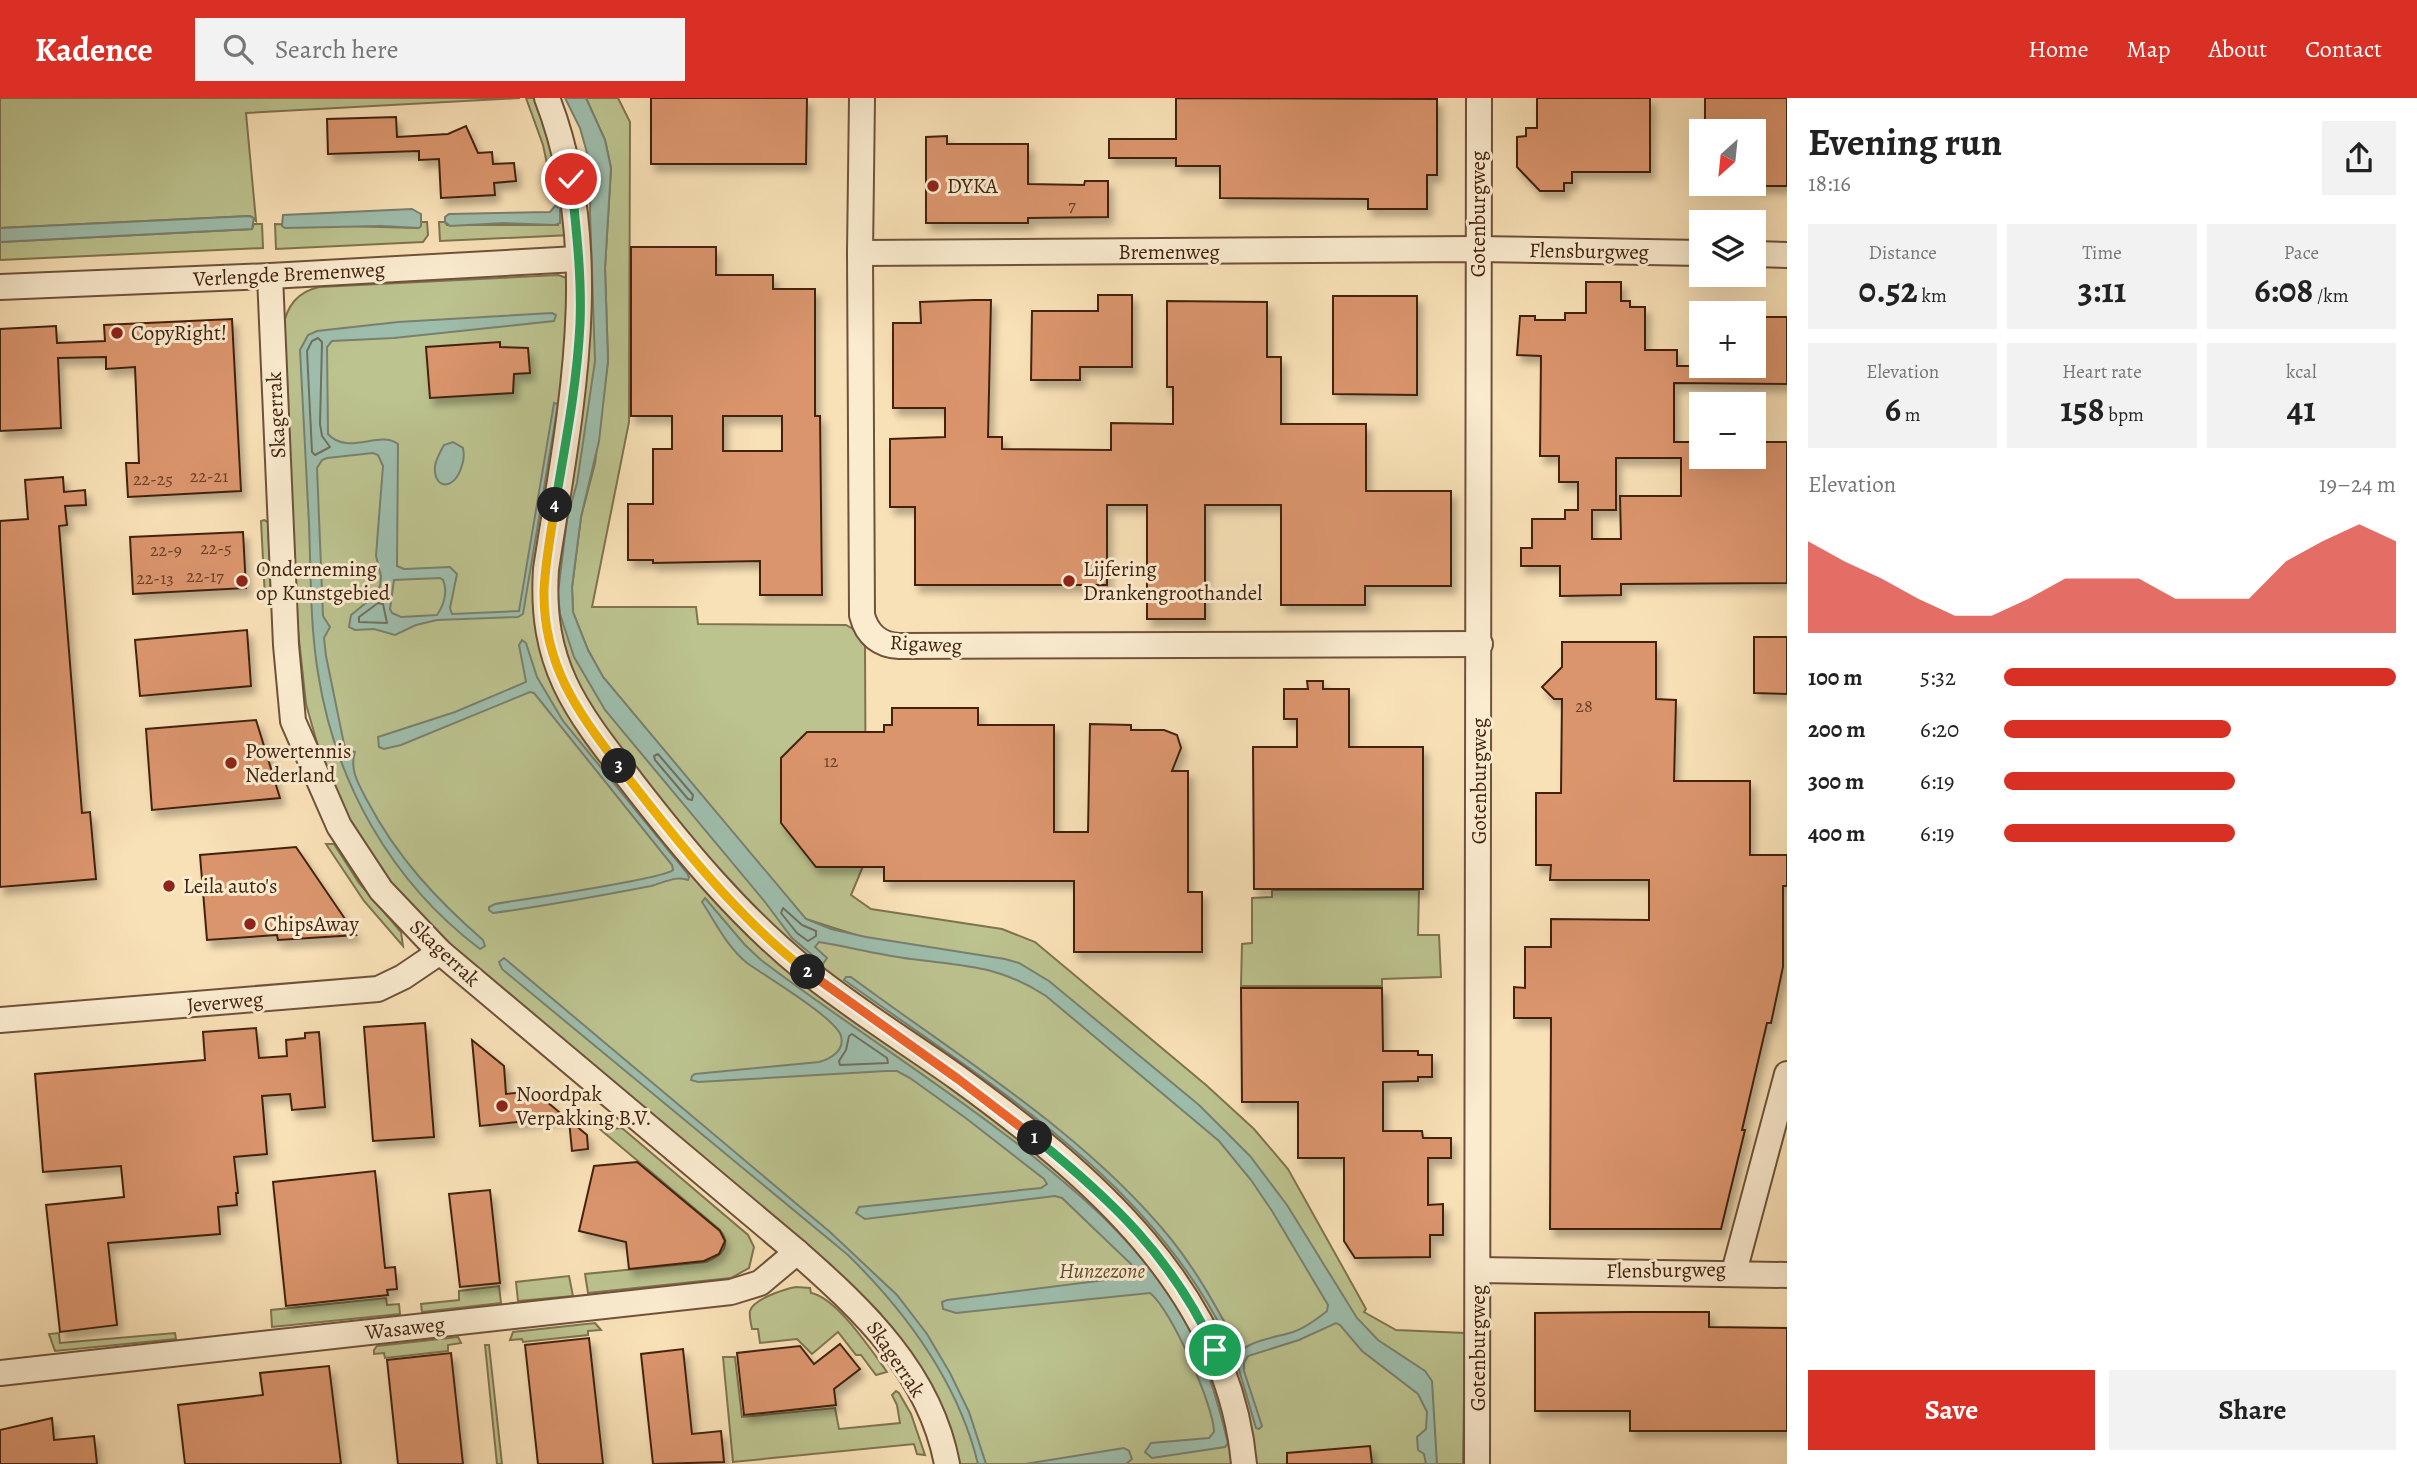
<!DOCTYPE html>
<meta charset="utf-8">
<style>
body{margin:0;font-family:Alegreya,serif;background:#f2f2f2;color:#222;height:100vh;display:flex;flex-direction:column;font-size:26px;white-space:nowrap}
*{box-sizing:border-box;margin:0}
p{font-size:23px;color:#767676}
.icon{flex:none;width:38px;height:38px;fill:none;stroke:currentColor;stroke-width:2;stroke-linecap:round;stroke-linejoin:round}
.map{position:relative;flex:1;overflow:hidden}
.sheet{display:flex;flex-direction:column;background:#fff;width:630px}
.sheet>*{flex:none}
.needle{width:46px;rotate:207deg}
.fabs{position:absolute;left:1689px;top:21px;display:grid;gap:14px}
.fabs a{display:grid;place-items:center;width:77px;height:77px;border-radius:0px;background:#fff;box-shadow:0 7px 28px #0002;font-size:35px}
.pin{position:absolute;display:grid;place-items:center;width:60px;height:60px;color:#fff;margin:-30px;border:4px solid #fff;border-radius:50%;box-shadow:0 2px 7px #0007}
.km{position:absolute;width:35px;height:35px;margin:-18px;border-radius:50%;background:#222;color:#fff;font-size:19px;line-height:35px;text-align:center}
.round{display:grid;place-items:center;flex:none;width:74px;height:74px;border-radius:0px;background:#f2f2f2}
.head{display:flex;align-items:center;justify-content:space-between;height:119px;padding:0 21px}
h1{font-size:38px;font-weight:700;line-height:52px}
.figures{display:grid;grid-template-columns:repeat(3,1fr);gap:10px;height:119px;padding:7px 21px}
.figures div{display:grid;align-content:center;border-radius:0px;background:#f2f2f2;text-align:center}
.figures b{font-size:35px;font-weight:700}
.figures small{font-size:19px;font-weight:400}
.figures p{font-size:19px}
.chart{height:196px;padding:14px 21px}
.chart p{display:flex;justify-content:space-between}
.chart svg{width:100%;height:126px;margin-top:7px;fill:#d93025;opacity:.7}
.cta{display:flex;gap:14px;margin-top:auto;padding:14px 21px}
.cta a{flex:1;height:80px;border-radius:0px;background:#d93025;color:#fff;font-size:28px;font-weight:700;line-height:80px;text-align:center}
.cta a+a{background:#f2f2f2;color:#222}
ul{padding:0 21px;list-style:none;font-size:23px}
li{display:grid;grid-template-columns:112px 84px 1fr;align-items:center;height:52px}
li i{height:18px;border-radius:9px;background:#d93025}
header{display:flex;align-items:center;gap:42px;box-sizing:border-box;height:98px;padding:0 35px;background:#d93025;color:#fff}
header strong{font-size:33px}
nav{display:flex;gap:38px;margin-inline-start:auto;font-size:24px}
.search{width:490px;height:63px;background:#f2f2f2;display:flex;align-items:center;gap:18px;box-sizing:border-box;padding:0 24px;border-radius:0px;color:#767676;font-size:26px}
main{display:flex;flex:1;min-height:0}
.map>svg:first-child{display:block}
.green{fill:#bcc38f;stroke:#807350;stroke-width:2}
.water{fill:#9ebead;stroke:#7a806f;stroke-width:2;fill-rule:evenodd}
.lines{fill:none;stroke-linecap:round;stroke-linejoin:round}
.shore{stroke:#70705f;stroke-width:2}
.building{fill:#db956d;stroke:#432311;stroke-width:2;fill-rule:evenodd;filter:url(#shadow)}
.minor-casing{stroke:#70523a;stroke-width:28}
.minor{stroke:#fbecd0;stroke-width:24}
.split-1-casing{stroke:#fff;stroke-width:14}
.split-2-casing{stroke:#fff;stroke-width:14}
.split-3-casing{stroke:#fff;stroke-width:14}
.split-4-casing{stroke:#fff;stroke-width:14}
.split-5-casing{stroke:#fff;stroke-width:14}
.split-1{stroke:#22a559;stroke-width:9}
.split-2{stroke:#f0652b;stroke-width:9}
.split-3{stroke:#f5b400;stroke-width:9}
.split-4{stroke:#f5b400;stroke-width:9}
.split-5{stroke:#22a559;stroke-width:9}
.poi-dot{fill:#8f2418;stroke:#fbecd0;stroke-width:2.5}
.labels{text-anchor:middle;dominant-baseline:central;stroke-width:6;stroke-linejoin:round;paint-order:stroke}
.number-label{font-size:18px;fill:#694028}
.poi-label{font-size:21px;fill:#432311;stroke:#fbecd0;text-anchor:start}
.street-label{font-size:21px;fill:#432311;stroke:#fbecd0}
.park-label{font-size:21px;font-style:italic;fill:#614b30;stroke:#fbecd0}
</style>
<header>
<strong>Kadence</strong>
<div class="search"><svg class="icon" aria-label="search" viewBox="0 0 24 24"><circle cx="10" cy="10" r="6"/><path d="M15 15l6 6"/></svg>Search here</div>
<nav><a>Home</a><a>Map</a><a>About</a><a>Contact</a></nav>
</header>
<main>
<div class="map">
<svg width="1787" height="1366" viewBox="0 0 1787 1366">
<defs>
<filter id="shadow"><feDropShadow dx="4.5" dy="7" stdDeviation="3.5" flood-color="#0004"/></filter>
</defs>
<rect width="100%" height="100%" fill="#f9e1b7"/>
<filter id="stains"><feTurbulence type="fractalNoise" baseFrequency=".00286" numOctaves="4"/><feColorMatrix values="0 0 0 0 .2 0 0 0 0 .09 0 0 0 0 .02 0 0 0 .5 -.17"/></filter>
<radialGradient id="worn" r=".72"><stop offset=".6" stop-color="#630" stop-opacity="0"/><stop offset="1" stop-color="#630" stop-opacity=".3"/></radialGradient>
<g class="green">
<path d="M0 0H520L246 15 256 123 250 118 0 130Z"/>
<path d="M526 0H541L571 137 440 143 439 124H445L447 127H558V108H556L543 47Z"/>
<path d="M586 0H618L630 24 629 324 592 509H696L698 526 846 527 853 531 865 548 866 761 851 797 871 811 1002 831 1035 844 1206 987 1254 1031 1288 1071 1366 1211 1364 1214 1396 1232 1465 1235 1463 1366H959L953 1345 907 1252 879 1214 830 1166 608 983 427 828 386 780 358 741 321 659 306 606 296 514 283 229C287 208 297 194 319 189L558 177C571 181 578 188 593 185V191L603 190 583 400 567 502 596 574 804 825 856 837 806 821 799 815 603 579 588 552 573 514 572 489 581 419 595 365 608 263 605 170 611 70 605 42Z"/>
<path d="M421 124H427L428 137 423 144 276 151 275 126 418 130Z"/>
<path d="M254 126H262L263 150 0 162V144L252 131Z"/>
<path d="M264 422 268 424 271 495 265 500 261 423Z"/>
<path d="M326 746H334L359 785 401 834 403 848 364 803Z"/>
<path d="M1272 792H1419L1418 837H1439L1441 879 1382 881V888H1241L1242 846 1252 845V800L1272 799Z"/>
<path d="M622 1030 748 1137 754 1149 749 1170 731 1180 588 1195 585 1176 706 1164C722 1158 732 1147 720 1132L601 1032Z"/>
<path d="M569 1178 573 1198 518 1203 516 1184Z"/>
<path d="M499 1188 501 1205 422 1214 421 1206 459 1202V1193Z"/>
<path d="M796 1189 810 1190 811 1195C836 1199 872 1253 887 1274L876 1277 861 1257H856L838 1234 812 1256 797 1241 760 1245 758 1231H752C751 1226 749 1218 750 1213 753 1201 785 1191 796 1189Z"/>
<path d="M386 1200 387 1207 399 1206 400 1216 272 1229 271 1212Z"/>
<path d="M595 1225 601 1232 588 1233V1237L523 1244 522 1241 510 1242 513 1234Z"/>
<path d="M59 1235 60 1245 175 1235 176 1241 55 1253 49 1236Z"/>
<path d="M458 1239 461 1245 448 1247V1253L385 1260 384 1255 374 1256V1252L377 1248Z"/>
<path d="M485 1247H489L502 1366H497Z"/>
<path d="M723 1259H735L742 1319 835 1310 839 1331 900 1325 897 1307 892 1297 896 1293 899 1295 911 1316 925 1357 917 1356 914 1346 733 1364Z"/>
</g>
<g class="water">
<path d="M565 0H586L605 42 611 70 605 170 608 263 599 343 581 419 572 489 573 514 588 552 603 579 806 821 831 831 866 839 1005 861 1019 865 1049 883 1199 1007 1250 1058 1287 1107 1357 1220 1378 1242 1425 1273 1432 1283 1437 1366H1426L1424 1356 1418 1352 1417 1339 1426 1331 1427 1314 1418 1296 1362 1253 1340 1227 1336 1225 1299 1242 1248 1258 1244 1265V1273L1262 1328 1259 1331 1256 1330 1235 1258C1249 1242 1273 1240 1293 1234 1305 1230 1317 1221 1327 1213L1328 1207 1272 1113 1251 1082 1219 1043 1046 898C999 867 964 868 911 861 880 857 849 849 819 844L815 849 827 860 823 866 792 840 765 804 605 612 574 559 560 516 558 495 567 421 577 385 595 263 590 115 591 69 580 30Z"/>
<path d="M555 108 560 110V125L555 127 504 125 450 128 445 124V119L449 116 550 114Z"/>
<path d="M412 111 421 116V128L419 130 381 128 285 130 282 128 283 117Z"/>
<path d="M250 118 254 120 252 131 0 144V130Z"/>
<path d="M552 215 556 217 554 223 394 240 332 243 327 249 328 336C348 358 379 332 398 346L397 468 404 471 450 469 457 476 450 510 452 516 519 513 554 305 558 306 523 516 518 519 437 522 416 527 395 537 374 531 355 532 349 529 351 517 373 499 380 488 381 478 376 458 383 368 378 357 373 355 327 360 322 362 317 370 323 518 330 529 324 540 326 558 344 646 347 651 355 654C349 672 359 687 368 704 397 759 436 801 483 842L485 848 480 851C391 784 335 684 318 575 310 526 311 476 309 426 306 368 303 310 300 252L308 237 317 233 398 224ZM440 480 443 482C448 493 444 507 437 517L401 519 392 515 390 511 394 482Z"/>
<path d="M453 344 463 350C465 359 463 365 460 373 452 393 433 390 435 368 436 361 440 354 444 347Z"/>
<path d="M522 542 526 545 537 579 563 623 687 775 689 779 688 782C677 777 663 785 651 788 599 798 546 808 493 815L489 812V809L495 806C519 802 664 781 673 772L672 767 534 595 530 594 401 647 384 651 379 649 378 639 455 614 526 584 519 547Z"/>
<path d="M705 800 745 847 761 862C847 927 939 984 1024 1051 1085 1100 1140 1147 1181 1216 1204 1255 1217 1301 1228 1345L1225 1349 1152 1360 1145 1354 1151 1345 1209 1340 1214 1334C1214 1308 1171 1211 1150 1195L956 1215 943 1211 942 1204 947 1202 1129 1179C1134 1175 1133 1172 1131 1166L1062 1100 1055 1098 865 1121 856 1115 859 1109 1041 1090 1047 1086 1044 1081 967 1021 910 980 897 973H886L698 984 691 982 692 978 695 976 819 964C830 961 845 953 841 938 836 920 765 878 747 865 727 849 716 825 702 804Z"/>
<path d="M504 860 830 1134 897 1197 927 1236 950 1275 969 1314 986 1366H978C958 1284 907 1215 848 1157L502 871 499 864Z"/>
<path d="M846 879H851C960 960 1085 1035 1171 1141 1195 1171 1213 1203 1231 1236L1230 1239 1225 1237C1146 1078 986 984 847 884L844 882Z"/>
<path d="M1124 1350 1129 1353 1132 1361 1126 1366H1025Z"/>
</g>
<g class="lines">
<g class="shore">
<path d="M318 240 322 244 320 326 322 338 330 349 315 357 312 354 307 253 312 243Z"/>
<path d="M378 505 383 506 387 525 359 524V519Z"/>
<path d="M658 656 693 697 692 702 688 701 655 662 654 658Z"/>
<path d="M783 810 802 827 816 833V838L808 843 797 835 781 815Z"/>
<path d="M852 936 887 960 888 965 840 967 839 963 846 952 849 938Z"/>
</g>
</g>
<g class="building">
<path d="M651 0H807L806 66H651Z"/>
<path d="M1176 0 1437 1V77H1427V111H1368V101L1220 100V68H1176V60H1109V41H1176Z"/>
<path d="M1537 0H1650V74H1572V85H1564V93H1540L1517 69V39L1526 38V30H1537Z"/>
<path d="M1705 0H1787V88H1754V33H1705Z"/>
<path d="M396 19 397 39 448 36 466 28 478 55 492 54 493 66 514 65 516 83 494 85 495 97 441 100 439 61 419 62V53L328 56 327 21Z"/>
<path d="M947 38V46H1028V86L1084 87 1085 83H1108V119L1028 120V125H926V39Z"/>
<path d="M631 149H716V177H773V191H815V318H820L822 497H760V463L653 465V462H628V406H653V351H672V318H631ZM723 318H782V353H723Z"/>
<path d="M1586 184H1621V203H1630V209H1645V252H1677V268H1754V219H1787V286L1674 285V344H1701V359H1754V344H1787V485L1621 486V497L1560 498V468H1521V450H1532V421H1565V412H1578V384H1559V358H1540L1541 258 1517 257 1520 218H1535V222H1565V215H1586ZM1616 360H1681V398H1620L1621 441H1592V412H1616Z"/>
<path d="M1098 197H1132V269H1080V282H1031L1032 213H1098Z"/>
<path d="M1333 198H1417V297L1333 296Z"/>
<path d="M974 202H991L988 339H1002V351L1111 352V325L1173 326V289H1167V203L1267 204V259H1281V326H1366V393H1451V488H1365V507H1281V407H1205V521H1147V407H1107V487H915V409H890V341L945 339V310H893V225H921L920 204Z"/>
<path d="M232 221 241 393 128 399 126 365H139L135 269 106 271V259L58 260 61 330 0 333V231L56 228 57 245 105 243 104 227Z"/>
<path d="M500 244V249L528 250 530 275 514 276 513 295 430 300 426 249Z"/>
<path d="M63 379 64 394 85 392 86 407 65 408 67 427 59 428 82 715 90 714 96 781 0 789V423L28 421 25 382Z"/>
<path d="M243 434 246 490 133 496 130 439Z"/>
<path d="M247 532 251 588 140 598 135 542Z"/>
<path d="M1754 539H1787V596L1754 595Z"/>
<path d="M1562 544H1656V601L1676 602 1674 683H1750V757H1787V788H1783V869L1771 925H1767L1742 1032H1745L1721 1131H1550L1551 920H1514V889L1525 890V849H1551V821L1649 822V782H1550L1551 767H1536V695H1561L1562 601H1554L1542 589 1562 569Z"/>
<path d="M1307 583H1323V591H1349V649H1423V791H1254L1253 649H1297V621H1284V591H1308Z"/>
<path d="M892 610H978V627H1054V734H1088L1090 626 1131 627V632H1164L1177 637 1181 650 1172 673H1188V794H1202V854H1074V783H884V769H816L781 725V660L807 634H884V627H892Z"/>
<path d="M256 622 280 700 152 712 146 631Z"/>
<path d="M296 749 356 837 278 842 277 837 207 842 200 757Z"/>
<path d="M1241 890H1382L1383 953H1418V957H1432V979H1418V983L1383 984V1033H1422L1423 1040H1451V1060H1428V1107L1443 1106V1137H1430V1159L1355 1160 1344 1143V1060H1298V1004H1242Z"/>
<path d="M425 925 434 1039 373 1043 364 929Z"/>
<path d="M256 930 259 960 287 958 286 942 305 940V935L319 934 325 1009 292 1012 290 996 262 998 267 1056 234 1059 238 1095H236L237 1107 218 1109 220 1136 108 1145 117 1227 60 1234 46 1107 124 1099 121 1068 43 1074 35 976 205 962 203 934Z"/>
<path d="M472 942 504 968 506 996 534 993 565 1019 480 1028Z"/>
<path d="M569 1022 587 1037 588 1051 572 1053Z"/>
<path d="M637 1064 720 1133 725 1143 719 1156 704 1163 629 1171 626 1144 579 1133 594 1068Z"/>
<path d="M375 1073 385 1170 395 1169 397 1191 387 1192 388 1197 286 1208 273 1084Z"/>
<path d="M490 1092 500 1185 460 1189 449 1096Z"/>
<path d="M1630 1214H1709V1229L1787 1230V1333H1630V1313H1535V1215Z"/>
<path d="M589 1240 603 1366H538L525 1247Z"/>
<path d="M840 1246 860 1271 834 1291 836 1307 744 1317 737 1255 800 1248 814 1266Z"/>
<path d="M683 1251 692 1336 721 1333 724 1364 653 1366 641 1256Z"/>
<path d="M451 1255 463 1366H398L387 1262Z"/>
<path d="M329 1268 341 1366H185L178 1307 263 1297 260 1275Z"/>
<path d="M52 1320 54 1342 94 1338 97 1366H0V1332Z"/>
<path d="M1370 1348 1372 1366H1287V1355Z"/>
</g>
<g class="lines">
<g class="minor-casing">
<g id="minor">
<path d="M547 0C606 152 570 316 546 471 540 567 575 611 631 683 682 749 738 817 803 870 852 910 906 943 958 980 1090 1076 1228 1192 1244 1366"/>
<path d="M862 0 860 155 862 517C867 537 880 547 899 548L1480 546"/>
<path d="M860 155 1478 151 1701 155"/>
<path d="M1754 156 1787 157"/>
<path d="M270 178 286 547 293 623 339 728 381 792 440 854 797 1154C863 1212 930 1275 947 1366"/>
<path d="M0 189 270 178 577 161"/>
<path d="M0 922 378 891 403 879 440 854"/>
<path d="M1478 1172 1787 1177"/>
<path d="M1734 1174 1787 976"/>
<path d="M0 1275 731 1194 760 1185 797 1154"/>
<path d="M1477 1366 1479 0"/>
</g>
</g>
<use href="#minor" class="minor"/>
</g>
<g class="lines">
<g class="split-1-casing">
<path id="split-1" d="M1035 1040C1113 1103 1172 1159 1215 1252"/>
</g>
<g class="split-2-casing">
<path id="split-2" d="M808 874 958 981 1035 1040"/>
</g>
<g class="split-3-casing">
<path id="split-3" d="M619 668C673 738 737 820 808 874"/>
</g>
<g class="split-4-casing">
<path id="split-4" d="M555 407C551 436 545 465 544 493 543 566 577 613 619 668"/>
</g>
<g class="split-5-casing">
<path id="split-5" d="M555 407C565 348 577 287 580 226 582 178 576 129 571 81"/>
</g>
<use href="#split-1" class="split-1"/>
<use href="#split-2" class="split-2"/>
<use href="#split-3" class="split-3"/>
<use href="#split-4" class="split-4"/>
<use href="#split-5" class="split-5"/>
</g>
<g class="poi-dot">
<circle cx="933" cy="88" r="7"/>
<circle cx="117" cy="235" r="7"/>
<circle cx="242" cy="483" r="7"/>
<circle cx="1069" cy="483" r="7"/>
<circle cx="231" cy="665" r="7"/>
<circle cx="169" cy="788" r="7"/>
<circle cx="250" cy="826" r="7"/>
<circle cx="502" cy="1008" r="7"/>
</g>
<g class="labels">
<g class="number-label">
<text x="1072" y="107">7</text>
<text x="209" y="378">22-21</text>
<text x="153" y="381">22-25</text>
<text x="216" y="450">22-5</text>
<text x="166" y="452">22-9</text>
<text x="205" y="478">22-17</text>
<text x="155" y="480">22-13</text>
<text x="1584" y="608">28</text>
<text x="831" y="663">12</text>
</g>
<g class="poi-label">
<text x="947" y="88">DYKA</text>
<text x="131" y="235">CopyRight!</text>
<text x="256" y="471">Onderneming<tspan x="256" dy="24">op Kunstgebied</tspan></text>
<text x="1083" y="471">Lijfering<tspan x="1083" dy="24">Drankengroothandel</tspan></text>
<text x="245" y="653">Powertennis<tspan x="245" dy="24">Nederland</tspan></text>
<text x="183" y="788">Leila auto's</text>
<text x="264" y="826">ChipsAway</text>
<text x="516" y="996">Noordpak<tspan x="516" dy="24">Verpakking B.V.</tspan></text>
</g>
<g class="street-label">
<text transform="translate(1478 116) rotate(-90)">Gotenburgweg</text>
<text transform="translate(1589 153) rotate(1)">Flensburgweg</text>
<text x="1169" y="154">Bremenweg</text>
<text transform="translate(289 176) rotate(-3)">Verlengde Bremenweg</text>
<text transform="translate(276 317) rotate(-93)">Skagerrak</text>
<text transform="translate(926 546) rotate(3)">Rigaweg</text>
<text transform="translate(1479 683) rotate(-90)">Gotenburgweg</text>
<text transform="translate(445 855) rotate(43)">Skagerrak</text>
<text transform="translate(225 904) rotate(-5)">Jeverweg</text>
<text transform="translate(1666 1172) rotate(-1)">Flensburgweg</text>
<text transform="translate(405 1230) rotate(-6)">Wasaweg</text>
<text transform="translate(1478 1250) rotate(-90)">Gotenburgweg</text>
<text transform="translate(896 1261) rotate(56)">Skagerrak</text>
</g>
<g class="park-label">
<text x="1102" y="1173">Hunzezone</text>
</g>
</g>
<rect width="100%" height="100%" filter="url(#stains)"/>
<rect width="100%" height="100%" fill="url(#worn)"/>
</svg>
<div class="fabs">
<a><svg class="needle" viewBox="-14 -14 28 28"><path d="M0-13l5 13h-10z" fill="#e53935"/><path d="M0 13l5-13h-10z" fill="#767676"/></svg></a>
<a><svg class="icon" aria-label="layers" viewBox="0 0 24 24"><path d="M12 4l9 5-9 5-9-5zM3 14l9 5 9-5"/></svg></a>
<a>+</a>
<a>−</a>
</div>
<div class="pin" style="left:1215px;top:1252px;background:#1e9e55"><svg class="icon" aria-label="arrive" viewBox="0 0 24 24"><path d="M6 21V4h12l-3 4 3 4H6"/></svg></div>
<div class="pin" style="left:571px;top:81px;background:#d93025"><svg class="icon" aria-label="check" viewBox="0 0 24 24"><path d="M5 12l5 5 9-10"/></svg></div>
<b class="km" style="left:1035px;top:1040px">1</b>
<b class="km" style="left:808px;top:874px">2</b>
<b class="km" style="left:619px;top:668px">3</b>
<b class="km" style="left:555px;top:407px">4</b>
</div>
<section class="sheet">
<div class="head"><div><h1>Evening run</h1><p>18:16</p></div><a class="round"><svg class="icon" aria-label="share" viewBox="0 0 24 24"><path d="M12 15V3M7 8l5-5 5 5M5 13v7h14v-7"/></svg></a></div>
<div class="figures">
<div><p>Distance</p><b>0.52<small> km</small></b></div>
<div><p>Time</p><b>3:11</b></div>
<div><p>Pace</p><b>6:08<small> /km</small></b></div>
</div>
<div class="figures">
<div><p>Elevation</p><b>6<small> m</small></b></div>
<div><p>Heart rate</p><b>158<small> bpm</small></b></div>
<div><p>kcal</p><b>41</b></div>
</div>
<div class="chart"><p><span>Elevation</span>19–24 m</p>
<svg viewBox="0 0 160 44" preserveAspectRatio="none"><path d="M0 44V12L10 19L20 25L30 32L40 38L50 38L60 32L70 25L80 25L90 25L100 32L110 32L120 32L130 19L140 12L150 6L160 12V44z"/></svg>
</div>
<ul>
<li><b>100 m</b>5:32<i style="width:100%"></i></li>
<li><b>200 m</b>6:20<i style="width:58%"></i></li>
<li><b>300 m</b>6:19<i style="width:59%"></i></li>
<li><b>400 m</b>6:19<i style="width:59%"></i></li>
</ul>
<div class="cta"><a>Save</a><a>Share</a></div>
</section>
</main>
